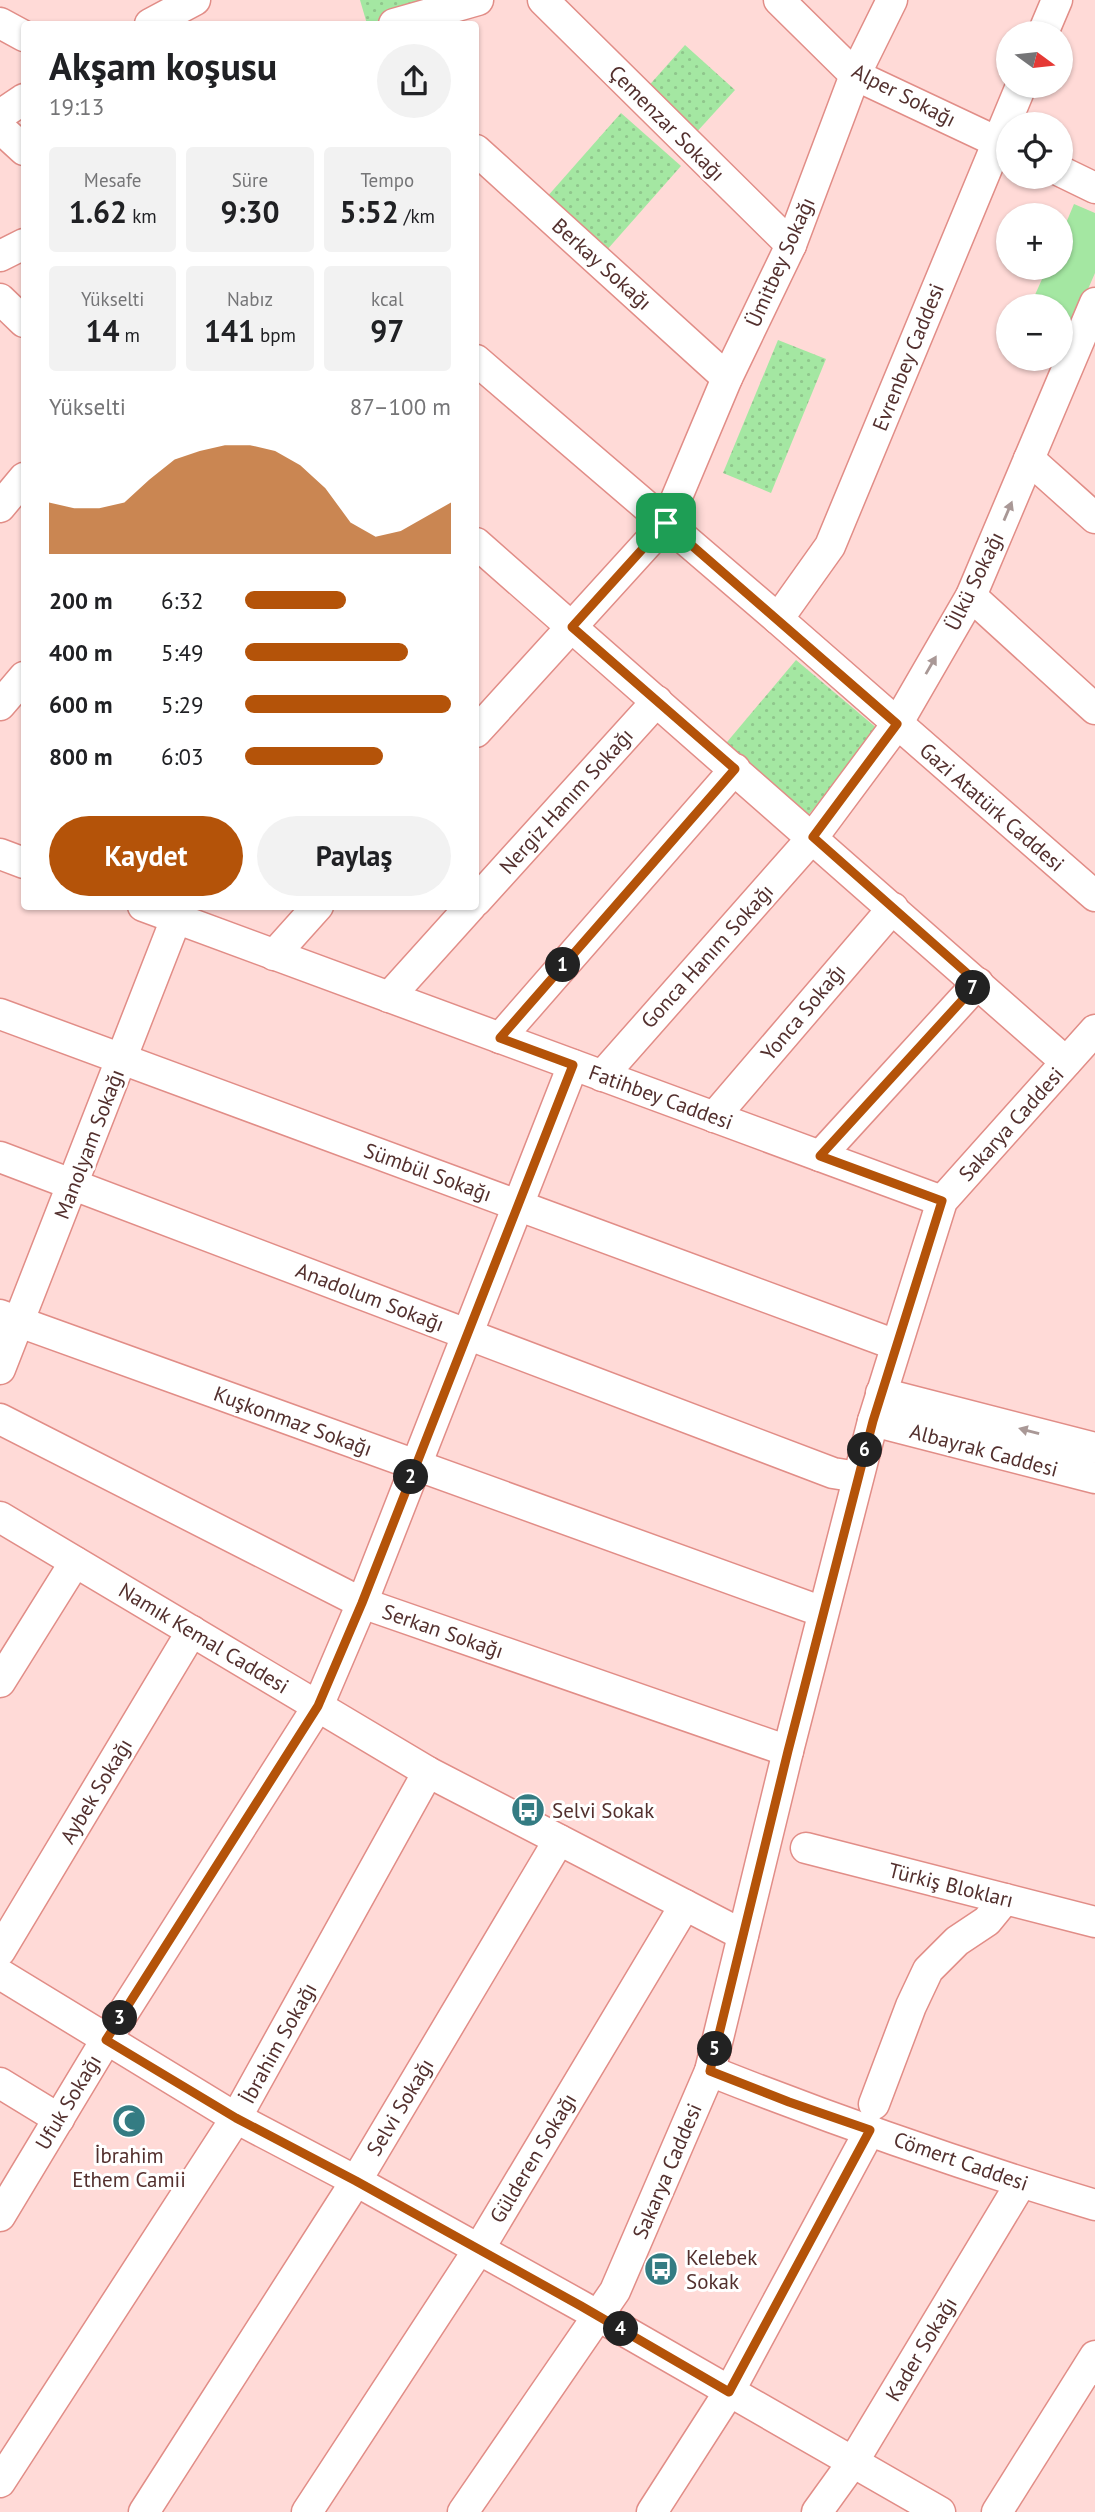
<!DOCTYPE html>
<html lang="tr">
<meta charset="utf-8">
<style>
body{margin:0;font-family:"PT Sans",sans-serif;background:#f2f2f2;color:#202124;height:100vh;display:flex;flex-direction:column;font-size:26px;white-space:nowrap}
*{box-sizing:border-box;margin:0}
p{font-size:23px;color:#757577}
.icon{flex:none;width:38px;height:38px;fill:none;stroke:currentColor;stroke-width:2;stroke-linecap:round;stroke-linejoin:round}
.map{position:relative;flex:1;overflow:hidden}
.sheet{position:absolute;left:21px;top:21px;width:458px;height:889px;display:flex;flex-direction:column;background:#fff;border-radius:7px;box-shadow:0 2px 5px #0004}
.sheet>*{flex:none}
.needle{width:46px;rotate:105deg}
.buttons{position:absolute;left:996px;top:21px;display:grid;gap:14px}
.buttons a{display:grid;place-items:center;width:77px;height:77px;border-radius:50%;background:#fff;box-shadow:0 2px 5px #0004;font-size:35px}
.pin{position:absolute;display:grid;place-items:center;width:60px;height:60px;color:#fff;margin:-30px;border-radius:14px;box-shadow:0 4px 10px #0006}
.km{position:absolute;width:35px;height:35px;margin:-18px;border-radius:50%;background:#222;color:#fff;font-size:19px;line-height:35px;text-align:center}
.round{display:grid;place-items:center;flex:none;width:74px;height:74px;border-radius:37px;background:#f2f2f2}
.overview{display:flex;align-items:center;justify-content:space-between;height:119px;padding:0 28px}
h1{font-size:38px;font-weight:600;line-height:52px}
.stats{display:grid;grid-template-columns:repeat(3,1fr);gap:10px;height:119px;padding:7px 28px}
.stats div{display:grid;align-content:center;border-radius:7px;background:#f2f2f2;text-align:center}
.stats b{font-size:30px;font-weight:600}
.stats small{font-size:19px;font-weight:400}
.stats p{font-size:19px}
.chart{height:196px;padding:14px 28px}
.chart p{display:flex;justify-content:space-between}
.chart svg{width:100%;height:126px;margin-top:7px;fill:#b45309;opacity:.7}
.primary-button{display:flex;gap:14px;margin-top:auto;padding:14px 28px}
.primary-button a{flex:1;height:80px;border-radius:42px;background:#b45309;color:#fff;font-size:28px;font-weight:600;line-height:80px;text-align:center}
.primary-button a+a{background:#f2f2f2;color:#202124}
ul{padding:0 28px;list-style:none;font-size:23px}
li{display:grid;grid-template-columns:112px 84px 1fr;align-items:center;height:52px}
li i{height:18px;border-radius:9px;background:#b45309}
.map>svg:first-child{display:block}
.grass{fill:url(#grass-dots)}
.park{fill:#a4e7a2}
.lines{fill:none;stroke-linecap:round;stroke-linejoin:round}
.minor-casing{stroke:#e18d87;stroke-width:33}
.minor{stroke:#fff;stroke-width:30}
.oneway{fill:#a99896}
.route-casing{stroke:#fff;stroke-width:14}
.route{stroke:#b45309;stroke-width:9}
.labels{text-anchor:middle;dominant-baseline:central;stroke-width:6;stroke-linejoin:round;paint-order:stroke}
.street-label{font-size:21px;fill:#53302e;stroke:#fff}
.poi-label{font-size:21px;fill:#53302e;stroke:#fff;text-anchor:start}
</style>
<div class="map">
<svg width="1095" height="2512" viewBox="0 0 1095 2512">
<defs>
<pattern id="grass-dots" width="8" height="8" patternUnits="userSpaceOnUse" patternTransform="scale(1.75)"><rect width="8" height="8" fill="#a4e7a2"/><path d="M2 2h.1M6 6h.1" fill="none" stroke="#8fc68c" stroke-width="1.8" stroke-linecap="round"/></pattern>
</defs>
<rect width="100%" height="100%" fill="#ffdad7"/>
<g class="grass">
<path d="M360 0H441V2L367 24Z"/>
<path d="M685 45 735 90 694 135 645 90Z"/>
<path d="M621 113 681 166 606 251 546 198Z"/>
<path d="M778 340 826 359 771 493 723 473Z"/>
<path d="M796 660 879 730 806 818 722 748Z"/>
</g>
<path class="park" d="M1074 204 1095 213V273L1062 349 1060 348V306H1030L1047 268H1060L1061 235Z"/>
<g class="lines">
<g class="minor-casing">
<g id="minor">
<path d="M543 0 791 245"/>
<path d="M779 0 855 75 1008 147"/>
<path d="M0 23 24 36"/>
<path d="M150 24 195 0"/>
<path d="M394 24 478 0"/>
<path d="M1043 33 1057 0"/>
<path d="M0 115 24 99"/>
<path d="M0 128 24 150"/>
<path d="M476 150 727 378"/>
<path d="M1060 171 1095 188"/>
<path d="M0 256 24 244"/>
<path d="M0 299 24 322"/>
<path d="M476 360 778 619 1095 896"/>
<path d="M1029 459 1095 518"/>
<path d="M0 507 24 478"/>
<path d="M476 543 1066 1062"/>
<path d="M971 596 1095 709"/>
<path d="M778 619 830 546 1021 86"/>
<path d="M0 705 24 677"/>
<path d="M476 732 666 523 727 378 791 245 855 75 892 0"/>
<path d="M0 854 24 863"/>
<path d="M476 901 657 701"/>
<path d="M143 906 942 1201"/>
<path d="M274 955 318 906"/>
<path d="M389 997 471 906"/>
<path d="M0 1014 896 1345"/>
<path d="M500 1038 735 769"/>
<path d="M602 1076 813 837 897 724 971 596 1095 303"/>
<path d="M714 1117 893 908"/>
<path d="M820 1156 978 983"/>
<path d="M0 1157 833 1473 858 1477"/>
<path d="M0 1315 823 1612"/>
<path d="M0 1369 181 906"/>
<path d="M881 1393 1095 1448"/>
<path d="M0 1419 362 1603 788 1751"/>
<path d="M873 1421 1095 1478"/>
<path d="M0 1517 428 1772 743 1935"/>
<path d="M0 1682 75 1562"/>
<path d="M806 1848 1095 1922"/>
<path d="M0 1951 192 1631"/>
<path d="M0 1974 236 2118 356 2181 581 2306 940 2512"/>
<path d="M710 2071C836 2121 965 2166 1095 2205"/>
<path d="M0 2083 59 2119"/>
<path d="M874 2104 911 2006 928 1970 957 1941 987 1921 1005 1899"/>
<path d="M0 2216 106 2040 318 1706 362 1603 573 1065"/>
<path d="M0 2482 236 2118 428 1772"/>
<path d="M144 2512 356 2181 559 1840"/>
<path d="M307 2512 479 2249 685 1905"/>
<path d="M463 2512 615 2291 710 2071 788 1751 873 1421 942 1201 1095 1030"/>
<path d="M652 2512 729 2392 870 2130"/>
<path d="M817 2512 853 2462 1021 2183"/>
<path d="M997 2512 1095 2356"/>
</g>
</g>
<use href="#minor" class="minor"/>
</g>
<defs><path id="oneway-solid" d="M-6-.8H1V-3.2L6.5 0L1 3.2V.8H-6Z" transform="scale(1.75)"/></defs>
<g class="oneway">
<use href="#oneway-solid" transform="translate(1008 511) rotate(-67)"/>
<use href="#oneway-solid" transform="translate(931 665) rotate(-60)"/>
<use href="#oneway-solid" transform="translate(1029 1431) rotate(-165)"/>
</g>
<g class="lines">
<g class="route-casing">
<path id="route" d="M666 523 897 724 813 837 978 983 820 1156 942 1201 873 1421 788 1751 710 2071 789 2102 870 2130 729 2392 581 2306 356 2181 236 2118 106 2040 318 1706 362 1603 573 1065 500 1038 735 769 572 627Z"/>
</g>
<use href="#route" class="route"/>
</g>
<defs>
<g id="bus-disc" transform="scale(1.75)"><circle r="9.5" fill="#347c83" stroke="#fff"/><path d="M-5-6H5V4H4V6H2V4H-2V6H-4V4H-5ZM-3.5-4V0h7V-4ZM-3.5 1.2v1.5H-2V1.2ZM2 1.2v1.5H3.5V1.2Z" fill="#fff"/></g>
<g id="mosque-disc" transform="scale(1.75)"><circle r="9.5" fill="#347c83" stroke="#fff"/><path d="M3.5-4.9A6 6 0 1 0 3.5 4.9A5 5 0 1 1 3.5-4.9Z" fill="#fff"/></g>
</defs>
<g fill-rule="evenodd">
<use href="#bus-disc" x="528" y="1810"/>
<use href="#mosque-disc" x="129" y="2121"/>
<use href="#bus-disc" x="661" y="2269"/>
</g>
<g class="labels">
<g class="street-label">
<text transform="translate(904 95) rotate(27)">Alper Sokağı</text>
<text transform="translate(667 123) rotate(45)">Çemenzar Sokağı</text>
<text transform="translate(780 262) rotate(-66)">Ümitbey Sokağı</text>
<text transform="translate(602 264) rotate(42)">Berkay Sokağı</text>
<text transform="translate(908 357) rotate(-68)">Evrenbey Caddesi</text>
<text transform="translate(974 581) rotate(-64)">Ülkü Sokağı</text>
<text transform="translate(566 801) rotate(-48)">Nergiz Hanım Sokağı</text>
<text transform="translate(992 807) rotate(41)">Gazi Atatürk Caddesi</text>
<text transform="translate(707 956) rotate(-48)">Gonca Hanım Sokağı</text>
<text transform="translate(803 1012) rotate(-50)">Yonca Sokağı</text>
<text transform="translate(661 1097) rotate(20)">Fatihbey Caddesi</text>
<text transform="translate(1011 1124) rotate(-48)">Sakarya Caddesi</text>
<text transform="translate(89 1144) rotate(-69)">Manolyam Sokağı</text>
<text transform="translate(428 1172) rotate(20)">Sümbül Sokağı</text>
<text transform="translate(370 1297) rotate(21)">Anadolum Sokağı</text>
<text transform="translate(293 1421) rotate(20)">Kuşkonmaz Sokağı</text>
<text transform="translate(984 1450) rotate(15)">Albayrak Caddesi</text>
<text transform="translate(443 1631) rotate(19)">Serkan Sokağı</text>
<text transform="translate(204 1638) rotate(31)">Namık Kemal Caddesi</text>
<text transform="translate(96 1791) rotate(-59)">Aybek Sokağı</text>
<text transform="translate(951 1885) rotate(14)">Türkiş Blokları</text>
<text transform="translate(278 2043) rotate(-61)">İbrahim Sokağı</text>
<text transform="translate(68 2102) rotate(-59)">Ufuk Sokağı</text>
<text transform="translate(400 2107) rotate(-59)">Selvi Sokağı</text>
<text transform="translate(533 2158) rotate(-59)">Gülderen Sokağı</text>
<text transform="translate(961 2161) rotate(19)">Cömert Caddesi</text>
<text transform="translate(667 2171) rotate(-67)">Sakarya Caddesi</text>
<text transform="translate(921 2349) rotate(-59)">Kader Sokağı</text>
</g>
<g class="poi-label">
<text x="552" y="1810">Selvi Sokak</text>
<text x="129" y="2155" text-anchor="middle">İbrahim<tspan x="129" dy="24">Ethem Camii</tspan></text>
<text x="686" y="2257">Kelebek<tspan x="686" dy="24">Sokak</tspan></text>
</g>
</g>
</svg>
<div class="buttons">
<a><svg class="needle" viewBox="-14 -14 28 28"><path d="M0-13l5 13h-10z" fill="#e53935"/><path d="M0 13l5-13h-10z" fill="#757577"/></svg></a>
<a><svg class="icon" aria-label="locate" viewBox="0 0 24 24"><circle cx="12" cy="12" r="6"/><path d="M12 2v4M12 18v4M2 12h4M18 12h4"/></svg></a>
<a>+</a>
<a>−</a>
</div>
<div class="pin" style="left:666px;top:523px;background:#1e9e55"><svg class="icon" aria-label="arrive" viewBox="0 0 24 24"><path d="M6 21V4h12l-3 4 3 4H6"/></svg></div>
<b class="km" style="left:563px;top:965px">1</b>
<b class="km" style="left:411px;top:1477px">2</b>
<b class="km" style="left:120px;top:2018px">3</b>
<b class="km" style="left:621px;top:2329px">4</b>
<b class="km" style="left:715px;top:2049px">5</b>
<b class="km" style="left:865px;top:1450px">6</b>
<b class="km" style="left:973px;top:988px">7</b>
<section class="sheet">
<div class="overview"><div><h1>Akşam koşusu</h1><p>19:13</p></div><a class="round"><svg class="icon" aria-label="share" viewBox="0 0 24 24"><path d="M12 15V3M7 8l5-5 5 5M5 13v7h14v-7"/></svg></a></div>
<div class="stats">
<div><p>Mesafe</p><b>1.62<small> km</small></b></div>
<div><p>Süre</p><b>9:30</b></div>
<div><p>Tempo</p><b>5:52<small> /km</small></b></div>
</div>
<div class="stats">
<div><p>Yükselti</p><b>14<small> m</small></b></div>
<div><p>Nabız</p><b>141<small> bpm</small></b></div>
<div><p>kcal</p><b>97</b></div>
</div>
<div class="chart"><p><span>Yükselti</span>87–100 m</p>
<svg viewBox="0 0 160 44" preserveAspectRatio="none"><path d="M0 44V26L10 28L20 28L30 26L40 18L50 11L60 8L70 6L80 6L90 8L100 13L110 21L120 33L130 38L140 36L150 31L160 26V44z"/></svg>
</div>
<ul>
<li><b>200 m</b>6:32<i style="width:49%"></i></li>
<li><b>400 m</b>5:49<i style="width:79%"></i></li>
<li><b>600 m</b>5:29<i style="width:100%"></i></li>
<li><b>800 m</b>6:03<i style="width:67%"></i></li>
</ul>
<div class="primary-button"><a>Kaydet</a><a>Paylaş</a></div>
</section>
</div>
